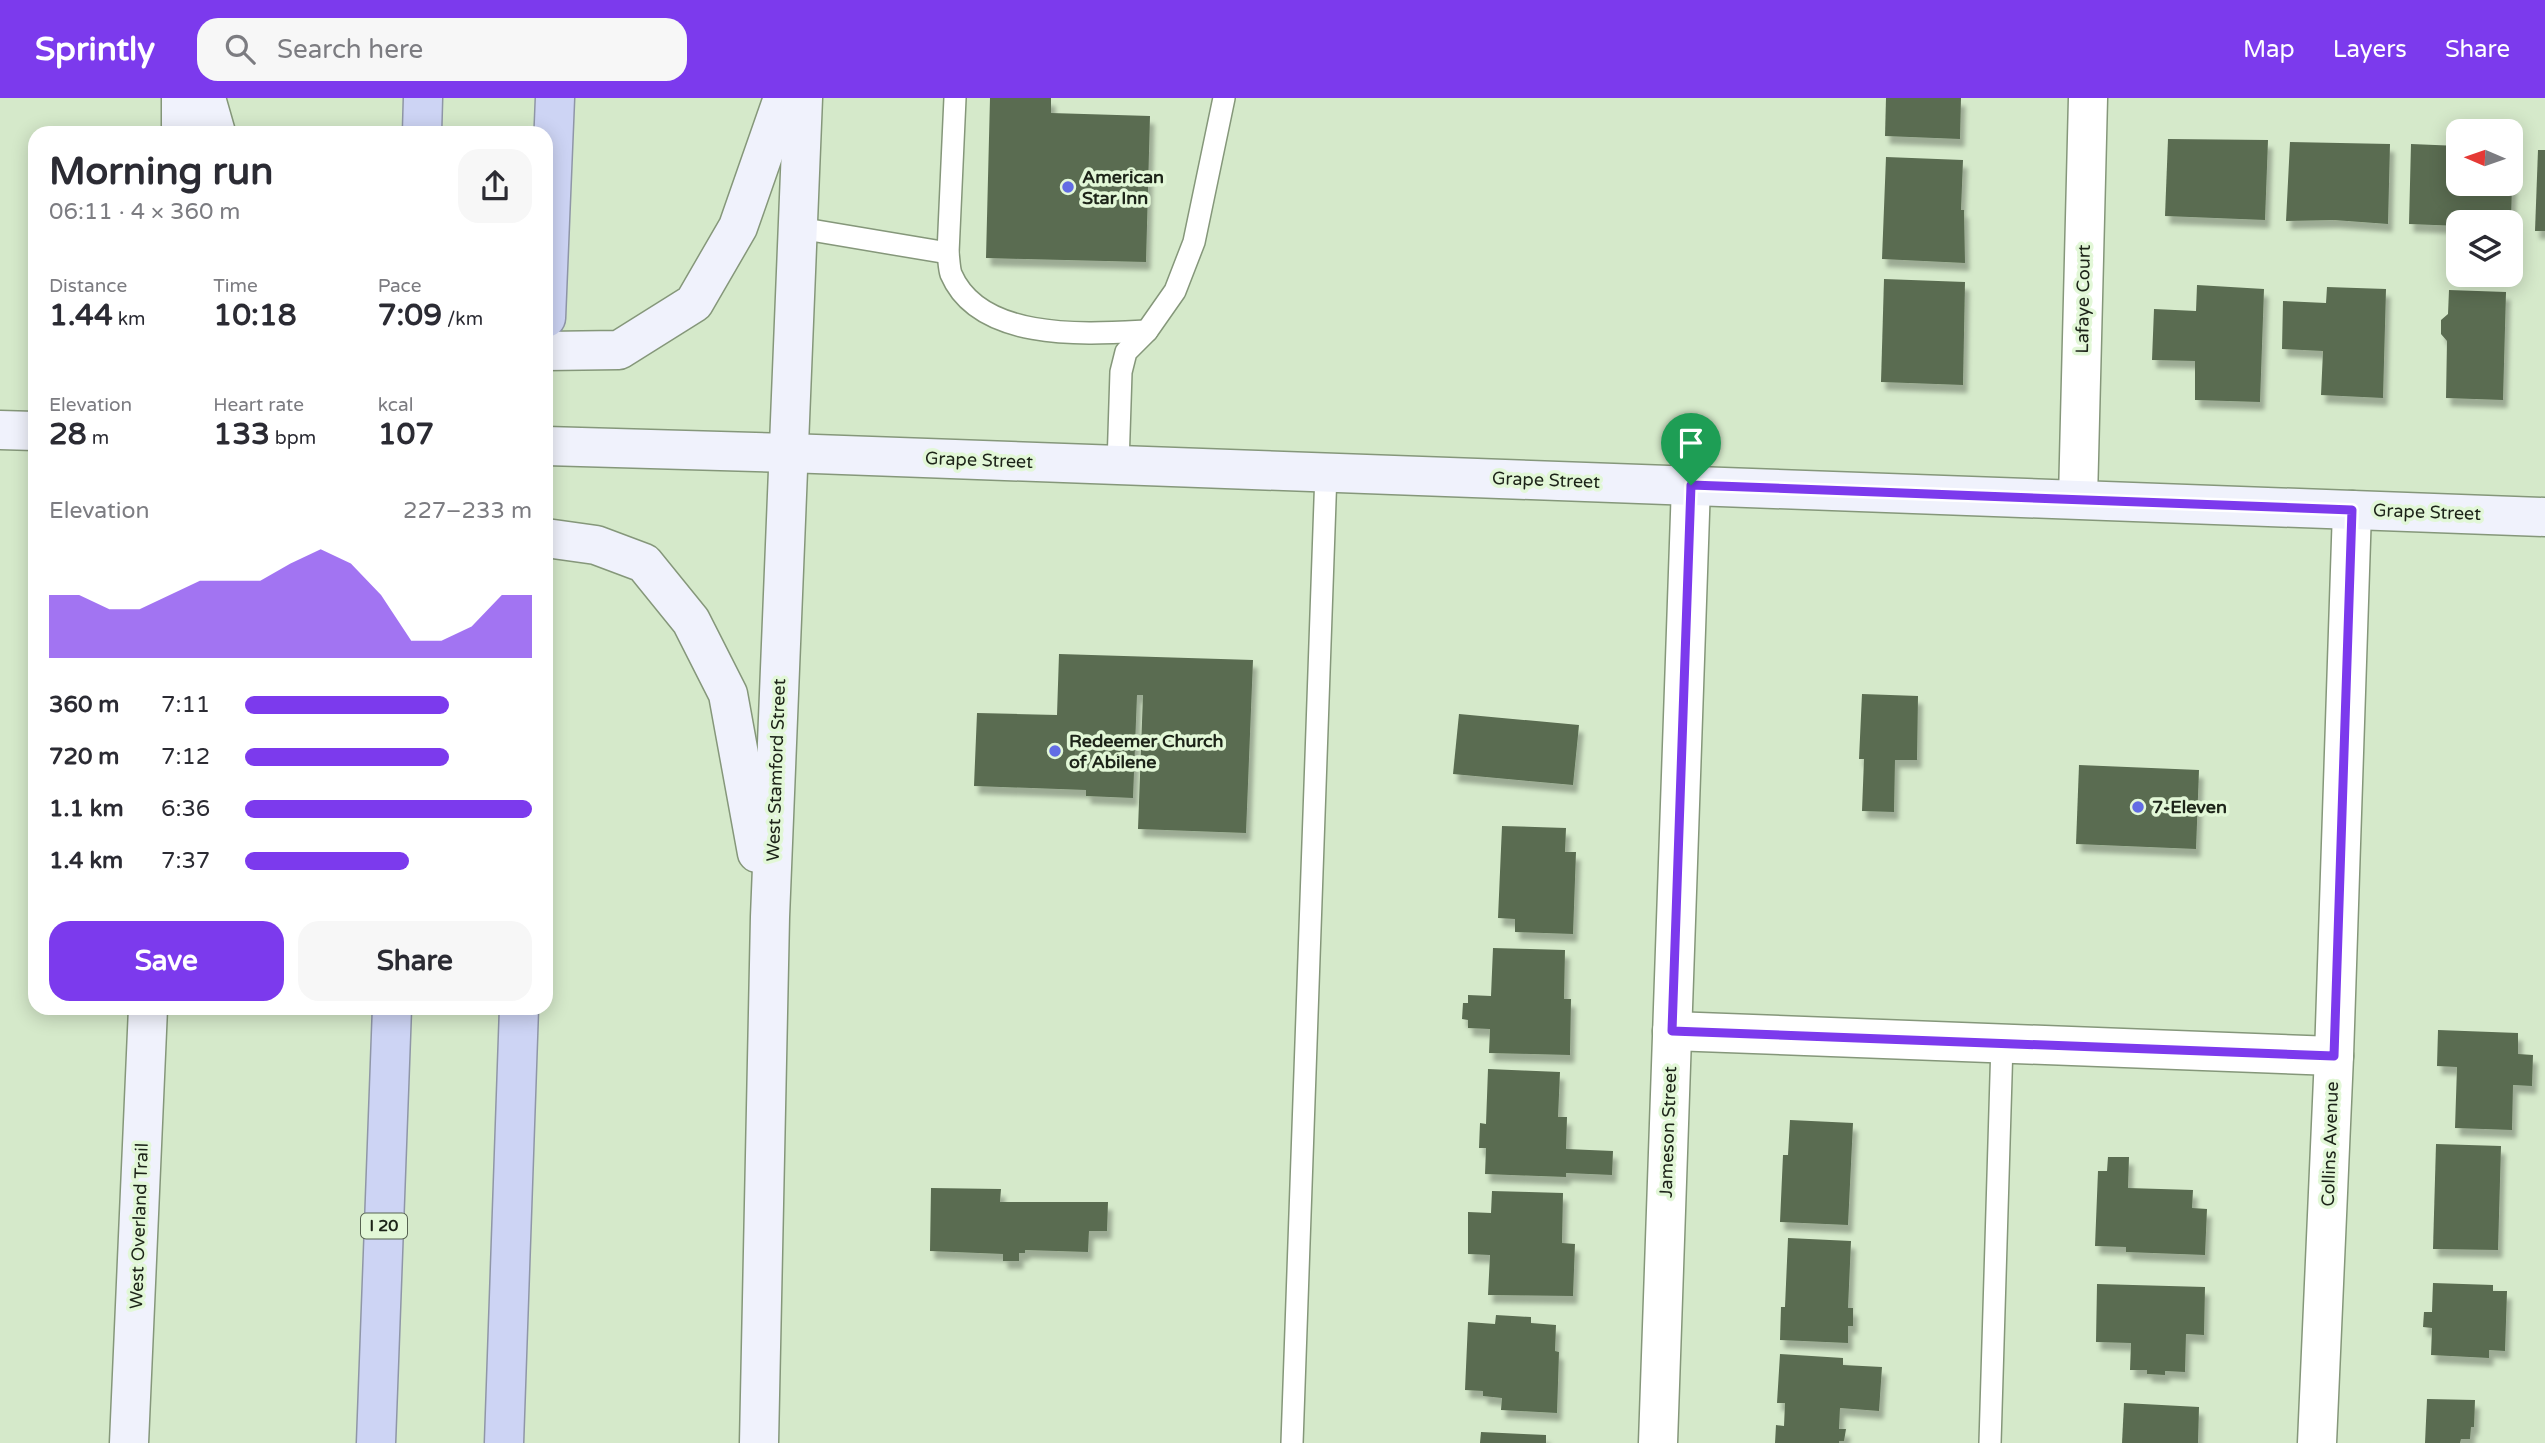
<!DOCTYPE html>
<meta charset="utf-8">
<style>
body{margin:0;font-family:"Varela Round",sans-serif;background:#f7f7f7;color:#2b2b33;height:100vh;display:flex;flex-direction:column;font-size:26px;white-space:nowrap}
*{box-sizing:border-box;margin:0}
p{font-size:23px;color:#7c7c81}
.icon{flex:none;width:38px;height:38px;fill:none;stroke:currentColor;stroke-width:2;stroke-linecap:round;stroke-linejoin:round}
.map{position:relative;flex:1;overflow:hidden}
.drawer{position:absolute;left:28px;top:28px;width:525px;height:889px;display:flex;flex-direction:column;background:#fff;border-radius:21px;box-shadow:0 4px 18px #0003}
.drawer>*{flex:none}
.needle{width:46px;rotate:272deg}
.fabs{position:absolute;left:2446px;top:21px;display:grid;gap:14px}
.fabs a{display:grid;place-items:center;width:77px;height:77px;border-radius:14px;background:#fff;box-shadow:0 4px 18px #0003;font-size:35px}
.pin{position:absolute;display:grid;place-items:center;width:60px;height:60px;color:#fff;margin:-72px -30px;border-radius:50% 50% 50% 0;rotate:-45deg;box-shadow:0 0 7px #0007}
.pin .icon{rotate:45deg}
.round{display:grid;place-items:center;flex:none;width:74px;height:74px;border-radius:21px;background:#f7f7f7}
.summary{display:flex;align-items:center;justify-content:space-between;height:119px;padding:0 21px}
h1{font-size:38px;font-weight:700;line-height:52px}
.figures{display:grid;grid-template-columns:repeat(3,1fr);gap:10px;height:119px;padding:7px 21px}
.figures div{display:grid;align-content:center}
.figures b{font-size:30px;font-weight:700}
.figures small{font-size:19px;font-weight:400}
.figures p{font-size:19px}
.chart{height:196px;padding:14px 21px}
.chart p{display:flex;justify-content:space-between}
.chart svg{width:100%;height:126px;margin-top:7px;fill:#7c3aed;opacity:.7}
.button{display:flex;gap:14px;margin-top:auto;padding:14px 21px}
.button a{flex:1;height:80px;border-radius:21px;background:#7c3aed;color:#fff;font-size:28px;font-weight:700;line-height:80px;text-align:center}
.button a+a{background:#f7f7f7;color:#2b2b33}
ul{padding:0 21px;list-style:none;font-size:23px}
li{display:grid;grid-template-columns:112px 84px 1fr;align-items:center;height:52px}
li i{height:18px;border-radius:9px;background:#7c3aed}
header{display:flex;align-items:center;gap:42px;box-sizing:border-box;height:98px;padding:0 35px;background:#7c3aed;color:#fff}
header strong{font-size:33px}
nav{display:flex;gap:38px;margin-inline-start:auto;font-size:24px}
.search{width:490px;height:63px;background:#f7f7f7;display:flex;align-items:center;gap:18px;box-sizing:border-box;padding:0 24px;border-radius:21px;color:#7c7c81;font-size:26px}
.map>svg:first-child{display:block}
.building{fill:#5a6c51;filter:url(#shadow)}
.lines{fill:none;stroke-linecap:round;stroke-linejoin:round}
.lane-casing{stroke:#85977a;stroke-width:24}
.street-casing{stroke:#85977a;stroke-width:41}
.secondary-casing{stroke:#85977a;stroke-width:41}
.highway-casing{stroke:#8f96a7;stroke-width:41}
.lane{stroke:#fff;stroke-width:21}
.street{stroke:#fff;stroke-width:38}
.secondary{stroke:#f0f2fc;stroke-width:38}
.highway{stroke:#cdd4f4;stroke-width:38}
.route-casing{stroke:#fff;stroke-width:14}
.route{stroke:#7c3aed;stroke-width:9}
.poi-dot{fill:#626ce4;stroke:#e2f7d7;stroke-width:2.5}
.labels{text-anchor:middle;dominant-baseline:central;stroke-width:7;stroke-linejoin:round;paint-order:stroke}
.shield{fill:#e2f7d7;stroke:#576351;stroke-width:2}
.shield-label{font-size:16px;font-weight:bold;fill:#1c2318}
.poi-label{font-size:18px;font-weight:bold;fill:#1c2318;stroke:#e2f7d7;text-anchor:start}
.street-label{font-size:18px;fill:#1c2318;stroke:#e2f7d7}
</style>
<header>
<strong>Sprintly</strong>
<div class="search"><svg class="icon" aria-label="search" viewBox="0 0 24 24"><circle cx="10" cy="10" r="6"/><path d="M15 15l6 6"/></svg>Search here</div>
<nav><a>Map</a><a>Layers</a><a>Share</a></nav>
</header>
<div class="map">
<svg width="2545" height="1345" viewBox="0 0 2545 1345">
<defs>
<filter id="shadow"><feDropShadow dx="4.5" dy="8" stdDeviation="2" flood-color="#0004"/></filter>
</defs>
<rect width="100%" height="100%" fill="#d5e9ca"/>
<g class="building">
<path d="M990 0H1051V15L1150 18 1146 164 986 160Z"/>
<path d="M1886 0H1961L1960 41 1885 38Z"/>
<path d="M2168 41 2268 42 2265 122 2165 118Z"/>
<path d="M2290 44 2390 46 2388 126 2334 122 2286 123Z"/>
<path d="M2411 46 2459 48V86H2512L2511 124H2459V128L2409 126Z"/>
<path d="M2538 52H2545V133H2535Z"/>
<path d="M1886 59 1963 62 1961 112H1964L1965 165 1882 161Z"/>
<path d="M1884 181 1965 184 1963 287 1881 284Z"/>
<path d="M2197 187 2264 191 2260 304 2195 302V263L2152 262 2154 211 2196 213Z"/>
<path d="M2327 189 2386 191 2383 300 2321 297 2323 253 2282 251 2283 203 2326 205Z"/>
<path d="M2449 192 2506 194 2503 302 2446 300 2447 243 2441 236V222L2448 216Z"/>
<path d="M1059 556 1253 562 1246 735 1138 731 1143 597H1137L1133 700 1086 698V692L974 688 977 615 1057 617Z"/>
<path d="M1862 596 1918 598 1917 662H1895L1894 714 1862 713 1864 661H1859Z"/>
<path d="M1459 616 1579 627 1573 687 1453 676Z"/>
<path d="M2079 667 2199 672 2196 751 2076 746Z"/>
<path d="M1502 728 1566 730 1565 754H1576L1573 836 1515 834V821L1498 820Z"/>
<path d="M1493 850 1565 852 1564 901H1571L1570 957 1489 955 1490 931 1468 930V922L1462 921 1463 905H1468V897L1491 898Z"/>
<path d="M2438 932 2518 935V956L2533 957 2532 988 2513 987 2512 1032 2455 1030 2457 969 2437 968Z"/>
<path d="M1488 971 1560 974 1558 1019H1567L1566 1051 1613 1053 1612 1077 1566 1075V1079L1485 1076 1486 1050H1479L1480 1025 1486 1026Z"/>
<path d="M1790 1022 1853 1025 1848 1127 1780 1124 1783 1057H1788Z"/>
<path d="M2436 1046 2501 1048 2498 1152 2433 1151Z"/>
<path d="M2108 1059H2129L2128 1090 2193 1092 2192 1110 2207 1111 2205 1157 2126 1154V1149L2095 1148 2098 1073H2107Z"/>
<path d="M931 1090 1001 1091 1000 1104H1108L1107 1133H1089L1088 1154 1025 1152V1155H1019V1163H1003V1156L930 1153Z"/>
<path d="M1492 1093 1563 1095 1562 1145 1575 1146 1573 1198 1488 1197 1490 1157 1468 1156V1114L1491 1115Z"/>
<path d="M1788 1140 1851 1143 1848 1210H1853V1228H1848V1245L1780 1242 1781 1209H1785Z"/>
<path d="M2433 1185 2493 1187V1193H2507L2505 1253 2489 1252V1260L2431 1257 2432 1230 2423 1229 2424 1214H2432Z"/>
<path d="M2097 1186 2205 1189 2204 1237 2186 1236 2185 1274 2165 1273V1277L2147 1276V1272H2130L2131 1245 2096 1244Z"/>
<path d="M1496 1217 1531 1219V1225L1556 1227 1555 1253 1559 1254 1557 1315 1501 1312 1502 1300 1483 1298V1293L1465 1292 1468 1224 1495 1226Z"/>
<path d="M1780 1256 1843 1260V1267L1882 1269 1879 1313 1840 1310 1839 1331H1846L1844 1343H1839V1345H1775L1776 1327 1784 1328 1785 1305H1777Z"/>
<path d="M2427 1301 2475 1302 2474 1329H2471L2470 1341H2461L2460 1345H2425Z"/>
<path d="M2124 1305 2199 1309 2198 1345H2122Z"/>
<path d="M1481 1334 1546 1337V1345H1480Z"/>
</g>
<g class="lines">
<g class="lane-casing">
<g id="lane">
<path d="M955 0 948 155C949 161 949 170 951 176 980 244 1087 236 1147 233"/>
<path d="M799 130 948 155"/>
<path d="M1118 367 1121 274 1126 254 1147 233 1175 193 1194 144 1224 0"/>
<path d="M1292 1345 1326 374"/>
<path d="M1990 1345 2002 945"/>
</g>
</g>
<g class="street-casing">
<g id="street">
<path d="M2078 401 2088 0"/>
<path d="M1672 933 2334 958"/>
<path d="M1658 1345 1691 387"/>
<path d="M2317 1345 2334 958 2352 412"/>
</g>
</g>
<g class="secondary-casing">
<g id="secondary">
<path d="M181 0V35"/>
<path d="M206 0 216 35"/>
<path d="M546 253 619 252 694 205 738 129 783 0"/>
<path d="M0 332 35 333"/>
<path d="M546 348 788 355 2545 419"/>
<path d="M546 440 596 447 644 465 691 523 728 596 757 755"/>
<path d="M129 1345 148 910"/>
<path d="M759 1345 770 819 803 0"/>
</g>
</g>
<g class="highway-casing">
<g id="highway">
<path d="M422 35 423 0"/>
<path d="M546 220 555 0"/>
<path d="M376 1345 392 910"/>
<path d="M504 1345 519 910"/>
</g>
</g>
<use href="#lane" class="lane"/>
<use href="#street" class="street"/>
<use href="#secondary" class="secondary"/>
<use href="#highway" class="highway"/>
</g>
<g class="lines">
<g class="route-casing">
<path id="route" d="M1691 387 2352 412 2334 958 1672 933Z"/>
</g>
<use href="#route" class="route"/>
</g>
<g class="poi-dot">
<circle cx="1068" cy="89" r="7"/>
<circle cx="1055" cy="653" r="7"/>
<circle cx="2138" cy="709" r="7"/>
</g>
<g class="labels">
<rect class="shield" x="361" y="1115.5" width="46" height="25" rx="5"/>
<g class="shield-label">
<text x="384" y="1128">I 20</text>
</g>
<g class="poi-label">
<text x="1082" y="79">American<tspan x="1082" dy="21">Star Inn</tspan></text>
<text x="1069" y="643">Redeemer Church<tspan x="1069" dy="21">of Abilene</tspan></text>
<text x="2152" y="709">7-Eleven</text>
</g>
<g class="street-label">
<text transform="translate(2083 201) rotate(-89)">Lafaye Court</text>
<text transform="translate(979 362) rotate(2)">Grape Street</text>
<text transform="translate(1546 382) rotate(2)">Grape Street</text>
<text transform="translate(2427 414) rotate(2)">Grape Street</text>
<text transform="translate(776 672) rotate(-88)">West Stamford Street</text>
<text transform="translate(1668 1034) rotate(-88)">Jameson Street</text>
<text transform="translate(2330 1046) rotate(-88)">Collins Avenue</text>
<text transform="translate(139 1128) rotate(-88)">West Overland Trail</text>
</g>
</g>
</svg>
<div class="fabs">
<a><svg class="needle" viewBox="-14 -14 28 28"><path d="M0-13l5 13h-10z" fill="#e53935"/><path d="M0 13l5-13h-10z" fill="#7c7c81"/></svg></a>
<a><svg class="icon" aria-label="layers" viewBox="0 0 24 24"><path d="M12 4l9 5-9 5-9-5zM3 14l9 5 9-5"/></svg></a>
</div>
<div class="pin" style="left:1691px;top:387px;background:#1e9e55"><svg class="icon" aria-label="arrive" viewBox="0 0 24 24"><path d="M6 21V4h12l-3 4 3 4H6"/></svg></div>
<section class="drawer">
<div class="summary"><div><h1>Morning run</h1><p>06:11 · 4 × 360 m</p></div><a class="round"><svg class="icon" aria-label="share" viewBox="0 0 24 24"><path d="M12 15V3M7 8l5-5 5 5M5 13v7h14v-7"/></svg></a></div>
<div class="figures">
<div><p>Distance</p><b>1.44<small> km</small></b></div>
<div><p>Time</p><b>10:18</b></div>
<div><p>Pace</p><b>7:09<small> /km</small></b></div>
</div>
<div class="figures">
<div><p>Elevation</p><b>28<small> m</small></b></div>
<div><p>Heart rate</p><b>133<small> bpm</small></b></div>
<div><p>kcal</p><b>107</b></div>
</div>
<div class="chart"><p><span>Elevation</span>227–233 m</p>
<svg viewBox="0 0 160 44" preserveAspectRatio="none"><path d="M0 44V22L10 22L20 27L30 27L40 22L50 17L60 17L70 17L80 11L90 6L100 11L110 22L120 38L130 38L140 33L150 22L160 22V44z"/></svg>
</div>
<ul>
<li><b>360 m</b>7:11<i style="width:71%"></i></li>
<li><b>720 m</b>7:12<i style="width:71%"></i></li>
<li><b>1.1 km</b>6:36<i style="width:100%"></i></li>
<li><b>1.4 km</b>7:37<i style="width:57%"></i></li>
</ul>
<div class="button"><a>Save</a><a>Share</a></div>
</section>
</div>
